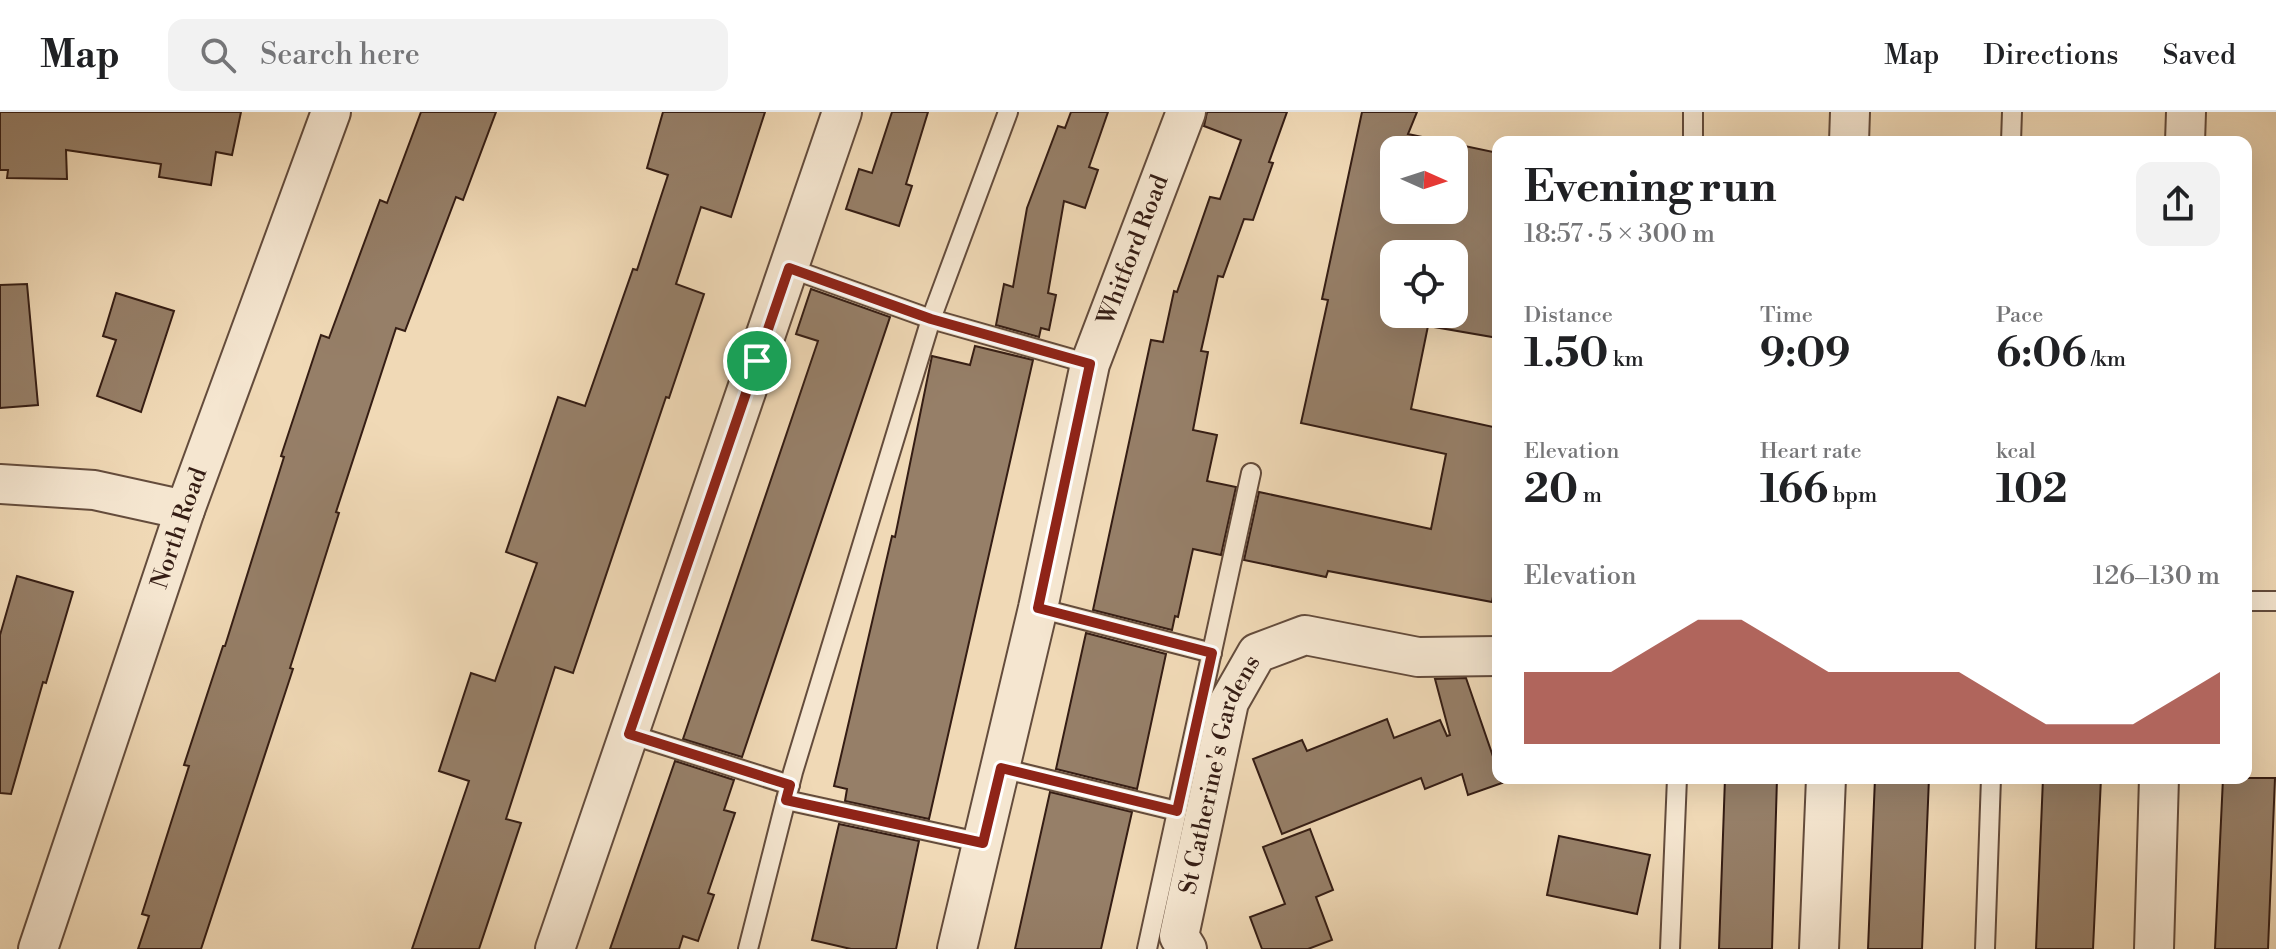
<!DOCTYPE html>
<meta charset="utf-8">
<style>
body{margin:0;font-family:"Libre Bodoni",serif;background:#f2f2f2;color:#202124;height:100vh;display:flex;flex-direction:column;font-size:30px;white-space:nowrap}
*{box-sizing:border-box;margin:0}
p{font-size:26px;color:#757577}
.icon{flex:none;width:44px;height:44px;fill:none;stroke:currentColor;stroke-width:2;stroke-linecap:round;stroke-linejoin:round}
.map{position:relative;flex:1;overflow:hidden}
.side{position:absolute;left:1492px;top:24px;width:760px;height:648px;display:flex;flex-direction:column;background:#fff;border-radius:16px;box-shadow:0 8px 32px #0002}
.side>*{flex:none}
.needle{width:52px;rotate:93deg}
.tools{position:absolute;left:1380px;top:24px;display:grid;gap:16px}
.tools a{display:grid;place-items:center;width:88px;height:88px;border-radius:16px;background:#fff;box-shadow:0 8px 32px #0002;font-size:40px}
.pin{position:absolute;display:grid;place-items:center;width:68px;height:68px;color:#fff;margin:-34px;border:4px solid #fff;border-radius:50%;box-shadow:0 2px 8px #0007}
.round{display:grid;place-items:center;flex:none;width:84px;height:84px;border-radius:16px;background:#f2f2f2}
.head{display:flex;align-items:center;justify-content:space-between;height:136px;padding:0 32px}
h1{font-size:44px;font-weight:700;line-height:60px}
.metrics{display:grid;grid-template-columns:repeat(3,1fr);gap:12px;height:136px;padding:8px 32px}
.metrics div{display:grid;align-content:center}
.metrics b{font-size:40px;font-weight:700}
.metrics small{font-size:22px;font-weight:400}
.metrics p{font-size:22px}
.chart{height:224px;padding:16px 32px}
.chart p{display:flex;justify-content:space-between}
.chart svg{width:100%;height:144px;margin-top:8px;fill:#8f2418;opacity:.7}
header{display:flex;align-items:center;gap:48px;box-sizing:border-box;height:112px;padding:0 40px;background:#fff;border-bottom:2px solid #e0e0e0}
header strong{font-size:38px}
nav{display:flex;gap:44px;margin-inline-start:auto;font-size:28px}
.search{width:560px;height:72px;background:#f2f2f2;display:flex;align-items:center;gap:20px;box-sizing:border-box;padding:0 28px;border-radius:16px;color:#757577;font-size:30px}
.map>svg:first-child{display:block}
.building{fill:#967f68;stroke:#351d14;stroke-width:2;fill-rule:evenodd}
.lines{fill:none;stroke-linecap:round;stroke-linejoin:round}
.lane-casing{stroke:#644c3c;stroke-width:22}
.street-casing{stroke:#644c3c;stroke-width:42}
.lane{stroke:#f5e6d0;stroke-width:18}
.street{stroke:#f5e6d0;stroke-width:38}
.route-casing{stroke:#fff;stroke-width:16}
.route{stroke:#8f2418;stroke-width:10}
.labels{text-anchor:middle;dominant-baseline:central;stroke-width:6;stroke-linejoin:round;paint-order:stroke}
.street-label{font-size:24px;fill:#351d14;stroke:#f5e6d0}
</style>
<header>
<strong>Map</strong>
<div class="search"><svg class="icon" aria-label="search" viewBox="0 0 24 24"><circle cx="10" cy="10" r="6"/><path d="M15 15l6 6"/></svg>Search here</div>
<nav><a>Map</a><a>Directions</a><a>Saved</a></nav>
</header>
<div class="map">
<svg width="2276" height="837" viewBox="0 0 2276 837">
<rect width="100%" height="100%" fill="#f0d9b6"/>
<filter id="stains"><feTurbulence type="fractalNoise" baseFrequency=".0025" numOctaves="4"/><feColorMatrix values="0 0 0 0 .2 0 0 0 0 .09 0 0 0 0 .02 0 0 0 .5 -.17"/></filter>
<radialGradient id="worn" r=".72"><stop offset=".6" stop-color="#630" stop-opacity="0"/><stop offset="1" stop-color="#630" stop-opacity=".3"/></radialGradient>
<g class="building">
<path d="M0 0H241L232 43 216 40 211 73 159 65 161 52 66 38 67 67 7 66 8 58H0Z"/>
<path d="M421 0H496L463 88 456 85 405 219 396 216 336 400 339 401 290 556 293 557 201 837H138L149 804 142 802 189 654 184 653 223 534H225L284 345 281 344 321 223 329 226 380 88 387 91Z"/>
<path d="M663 0H765L731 105 701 95 676 172 704 182 669 286 666 285 573 561 555 555 506 707 521 711 479 837H412L469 669 439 659 471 561 495 569 537 451 506 440 558 285 585 294 633 157 637 158 668 63 647 56Z"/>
<path d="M892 0H928L906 72 912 74 899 114 846 97 859 57 872 61Z"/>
<path d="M1071 0H1108L1089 55 1098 58 1085 96 1064 89 1048 181 1056 183 1049 218 1041 216 1039 225 996 213 1004 172 1013 175 1027 96 1058 14 1065 16Z"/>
<path d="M1207 0H1287L1269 50 1273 51 1253 108 1244 107 1223 165 1218 164 1201 239 1208 240 1193 318 1217 323 1207 369 1236 375 1221 443 1193 437 1178 505 1175 504 1172 518 1093 498 1151 228 1163 230 1174 179 1177 180 1210 85 1220 87 1241 28 1204 14Z"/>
<path d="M1362 0H1417L1408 22 1498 41V226L1428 214 1411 297 1498 316V459L1492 490 1328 459 1326 465 1244 448 1259 380 1431 417 1446 342 1301 311 1328 188 1322 187ZM1394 38H1454V98H1394ZM1394 142H1454V202H1394Z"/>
<path d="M27 172 38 293 0 296V173Z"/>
<path d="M811 177 890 205 742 645 683 627 818 229 796 222Z"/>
<path d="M116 181 174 199 141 300 97 284 116 228 103 224Z"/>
<path d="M975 234 1033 248 929 707 845 689 847 677 834 674 892 424 895 425 932 244 970 253Z"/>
<path d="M17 464 73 480 46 571 43 570 11 682 0 681V523Z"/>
<path d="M1086 521 1166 542 1137 677 1056 657Z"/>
<path d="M1466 566 1498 659V666L1502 671 1468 683 1462 662 1425 677 1421 666 1282 722 1253 647 1302 628 1307 639 1387 607 1394 626 1440 608 1447 624 1450 623 1435 567Z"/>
<path d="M675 649 734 668 724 698 735 701 708 781 714 783 698 829 683 824 679 837H610Z"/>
<path d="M1725 666H1777L1772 837H1719Z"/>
<path d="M1875 666H1929L1922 837H1868Z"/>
<path d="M2043 666H2101L2093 837H2036Z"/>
<path d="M2223 666H2275L2268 837H2215Z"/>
<path d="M1050 680 1132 700 1101 837H1015Z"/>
<path d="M839 712 919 729 896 837H851L812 828Z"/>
<path d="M1310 717 1333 778 1316 785 1332 828 1308 837H1262L1250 805 1285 792 1263 735Z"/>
<path d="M1559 724 1650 743 1637 802 1547 783Z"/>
</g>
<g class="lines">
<g class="lane-casing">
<g id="lane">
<path d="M1693 30V0"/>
<path d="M2011 30 2012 0"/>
<path d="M789 156 931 207 1090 252"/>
<path d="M2246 489H2276"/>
<path d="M1038 496 1212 541"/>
<path d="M629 622 790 673"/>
<path d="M1001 656 1177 699"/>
<path d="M786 688 983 731"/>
<path d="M748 837 793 660 931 207 1008 0"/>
<path d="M1147 837 1251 361"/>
<path d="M1670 837 1677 666"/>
<path d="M1985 837 1991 666"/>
</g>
</g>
<g class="street-casing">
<g id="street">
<path d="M1849 30 1850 0"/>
<path d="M2185 30 2186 0"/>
<path d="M0 372 94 378 185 398"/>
<path id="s1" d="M38 837 185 398 331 0"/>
<path d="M555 837 842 0"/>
<path id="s2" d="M957 837 1038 496 1090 252 1186 0"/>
<path id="s3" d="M1187 837 1179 824 1229 590 1257 541 1305 523 1418 545 1498 544"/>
<path d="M1819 837 1826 666"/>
<path d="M2154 837 2159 666"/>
</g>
</g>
<use href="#lane" class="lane"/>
<use href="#street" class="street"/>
</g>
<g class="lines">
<g class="route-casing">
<path id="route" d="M789 156 931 207 1090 252 1038 496 1212 541 1177 699 1001 656 983 731 786 688 790 673 629 622Z"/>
</g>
<use href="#route" class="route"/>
</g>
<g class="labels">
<g class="street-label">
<text stroke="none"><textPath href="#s2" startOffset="722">Whitford Road</textPath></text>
<text stroke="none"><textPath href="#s1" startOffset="444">North Road</textPath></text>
<text stroke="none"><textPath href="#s3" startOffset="182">St Catherine's Gardens</textPath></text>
</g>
</g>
<rect width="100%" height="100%" filter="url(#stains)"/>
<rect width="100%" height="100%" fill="url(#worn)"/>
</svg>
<div class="tools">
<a><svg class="needle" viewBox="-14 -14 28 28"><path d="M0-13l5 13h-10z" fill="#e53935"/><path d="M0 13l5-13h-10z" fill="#757577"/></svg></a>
<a><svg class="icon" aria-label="locate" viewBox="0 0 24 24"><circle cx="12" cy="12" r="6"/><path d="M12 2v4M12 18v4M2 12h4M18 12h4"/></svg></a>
</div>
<div class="pin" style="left:757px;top:249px;background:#1e9e55"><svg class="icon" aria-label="arrive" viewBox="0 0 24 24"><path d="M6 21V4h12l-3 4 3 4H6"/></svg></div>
<section class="side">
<div class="head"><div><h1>Evening run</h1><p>18:57 · 5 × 300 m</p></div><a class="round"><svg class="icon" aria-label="share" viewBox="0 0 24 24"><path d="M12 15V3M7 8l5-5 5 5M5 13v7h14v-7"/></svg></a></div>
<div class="metrics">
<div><p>Distance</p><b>1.50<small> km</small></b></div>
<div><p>Time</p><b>9:09</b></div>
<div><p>Pace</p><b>6:06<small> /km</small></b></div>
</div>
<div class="metrics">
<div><p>Elevation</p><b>20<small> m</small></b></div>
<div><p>Heart rate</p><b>166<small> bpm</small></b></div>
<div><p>kcal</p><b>102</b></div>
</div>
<div class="chart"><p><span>Elevation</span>126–130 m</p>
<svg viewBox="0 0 160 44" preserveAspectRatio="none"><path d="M0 44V22L10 22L20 22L30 14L40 6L50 6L60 14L70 22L80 22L90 22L100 22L110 30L120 38L130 38L140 38L150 30L160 22V44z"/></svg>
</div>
</section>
</div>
